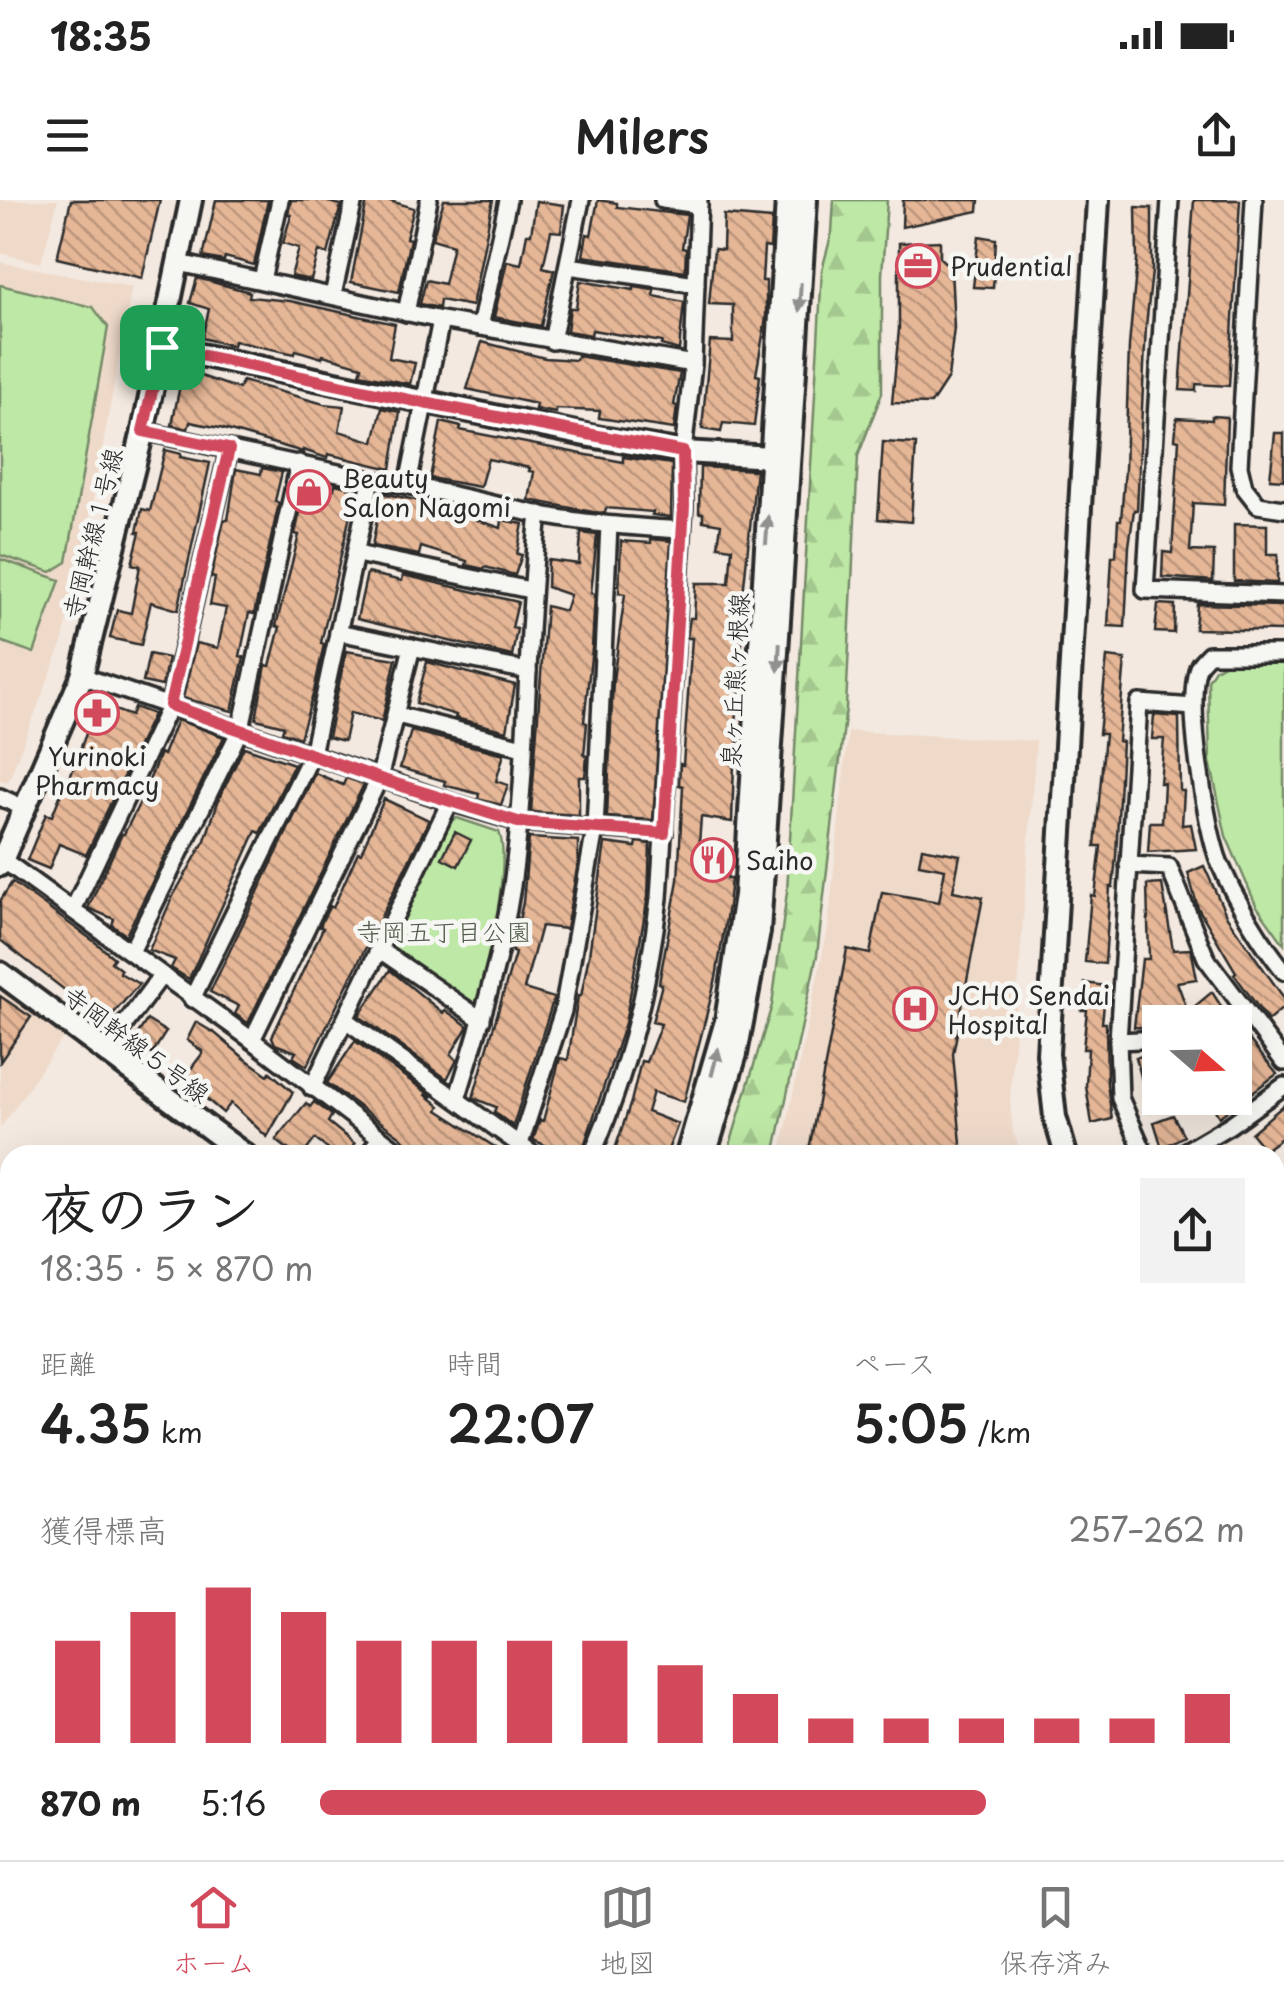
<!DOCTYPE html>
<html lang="ja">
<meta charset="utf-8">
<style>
body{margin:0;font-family:"Playpen Sans","Klee One",sans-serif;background:#f2f2f2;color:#222;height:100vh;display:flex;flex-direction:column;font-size:38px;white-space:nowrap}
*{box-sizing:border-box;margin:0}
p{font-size:32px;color:#767676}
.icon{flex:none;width:55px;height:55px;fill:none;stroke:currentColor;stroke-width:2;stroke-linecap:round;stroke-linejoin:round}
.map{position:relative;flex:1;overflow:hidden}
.sheet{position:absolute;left:0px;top:945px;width:1285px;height:715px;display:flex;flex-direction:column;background:#fff;border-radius:30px 30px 0 0;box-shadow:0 10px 40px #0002}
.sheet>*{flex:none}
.needle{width:65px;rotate:110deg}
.tools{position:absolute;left:1142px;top:805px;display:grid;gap:20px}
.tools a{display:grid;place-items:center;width:110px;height:110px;border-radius:0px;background:#fff;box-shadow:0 10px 40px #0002;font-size:50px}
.pin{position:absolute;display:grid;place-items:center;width:85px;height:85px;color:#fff;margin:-42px;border-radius:20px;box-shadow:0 5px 15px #0006}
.round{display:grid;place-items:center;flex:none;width:105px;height:105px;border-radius:0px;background:#f2f2f2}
.overview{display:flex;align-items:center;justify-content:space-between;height:170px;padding:0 40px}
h1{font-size:55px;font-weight:600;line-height:75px}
.figures{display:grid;grid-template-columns:repeat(3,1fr);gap:15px;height:170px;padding:10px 40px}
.figures div{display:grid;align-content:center}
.figures b{font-size:50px;font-weight:600}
.figures small{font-size:28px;font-weight:400}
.figures p{font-size:28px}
.chart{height:280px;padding:20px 40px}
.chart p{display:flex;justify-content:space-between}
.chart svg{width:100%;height:180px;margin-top:10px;stroke:#d1495b;stroke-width:6}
ul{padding:0 40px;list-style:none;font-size:32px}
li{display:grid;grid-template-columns:160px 120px 1fr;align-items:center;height:75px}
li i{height:25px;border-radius:12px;background:#d1495b}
.status{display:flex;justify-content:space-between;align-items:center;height:70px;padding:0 50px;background:#fff;direction:ltr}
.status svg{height:28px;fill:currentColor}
header{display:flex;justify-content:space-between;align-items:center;height:130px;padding:0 40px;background:#fff;font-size:45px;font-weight:600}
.menu{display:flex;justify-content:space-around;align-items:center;height:140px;border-top:2px solid #e0e0e0;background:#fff;font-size:28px;color:#767676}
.menu a{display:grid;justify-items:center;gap:5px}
.menu .selected{color:#d1495b}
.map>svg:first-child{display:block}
.built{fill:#efdaca}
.green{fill:#bee8a5;stroke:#748a68;stroke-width:2.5}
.forest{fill:url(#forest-firs);stroke:#748a68;stroke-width:2.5}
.building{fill:url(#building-back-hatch);stroke:#2b2b2b;stroke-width:2.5}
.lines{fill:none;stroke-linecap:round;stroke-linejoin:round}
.lane-casing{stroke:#2b2b2b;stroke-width:15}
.street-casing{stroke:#2b2b2b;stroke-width:22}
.secondary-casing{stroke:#2b2b2b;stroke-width:28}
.lane{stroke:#f6f6f2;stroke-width:8}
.street{stroke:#f6f6f2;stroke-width:15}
.secondary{stroke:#f6f6f2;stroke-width:20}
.oneway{fill:#90908e}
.route-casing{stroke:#fff;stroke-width:20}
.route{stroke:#d1495b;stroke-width:12}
.labels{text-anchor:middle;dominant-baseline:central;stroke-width:9;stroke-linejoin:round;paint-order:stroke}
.poi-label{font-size:25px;fill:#2b2b2b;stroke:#f6f6f2;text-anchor:start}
.street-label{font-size:25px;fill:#2b2b2b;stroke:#f6f6f2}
.park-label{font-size:25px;fill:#505a4a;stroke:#f6f6f2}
</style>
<div class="status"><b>18:35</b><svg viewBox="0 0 49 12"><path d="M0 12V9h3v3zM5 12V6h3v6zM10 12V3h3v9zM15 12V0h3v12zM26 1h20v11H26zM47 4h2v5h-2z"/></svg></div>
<header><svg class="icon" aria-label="menu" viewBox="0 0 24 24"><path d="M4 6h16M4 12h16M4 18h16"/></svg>Milers<svg class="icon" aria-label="share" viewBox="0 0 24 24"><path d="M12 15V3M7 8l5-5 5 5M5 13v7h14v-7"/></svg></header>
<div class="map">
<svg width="1284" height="1660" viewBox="0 0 1284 1660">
<defs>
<pattern id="forest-firs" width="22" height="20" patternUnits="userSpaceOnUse" patternTransform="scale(2.5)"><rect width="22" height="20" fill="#bee8a5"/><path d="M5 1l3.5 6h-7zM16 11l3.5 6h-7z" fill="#a3c78e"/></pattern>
<pattern id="building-back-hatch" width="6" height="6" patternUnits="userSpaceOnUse" patternTransform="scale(2.5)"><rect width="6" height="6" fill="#e6b797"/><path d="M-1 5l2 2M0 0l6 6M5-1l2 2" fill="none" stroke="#bb957b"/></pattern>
</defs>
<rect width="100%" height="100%" fill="#f3e9e0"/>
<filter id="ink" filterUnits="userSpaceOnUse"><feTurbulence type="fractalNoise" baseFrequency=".01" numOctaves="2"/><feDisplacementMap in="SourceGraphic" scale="20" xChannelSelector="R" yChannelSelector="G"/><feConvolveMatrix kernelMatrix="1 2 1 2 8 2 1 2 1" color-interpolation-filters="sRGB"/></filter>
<g filter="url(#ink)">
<g class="built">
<path d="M0 0H58L41 63 0 53Z"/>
<path d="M0 62 132 87 82 359 62 444 8 582 0 580Z"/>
<path d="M848 531 1036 541 1010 900 1013 933 1023 955H780L828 728Z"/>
<path d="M0 789 64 836 0 929Z"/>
<path d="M0 1113 10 1118V1320L0 1313Z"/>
<path d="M1275 1276 1284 1281V1660H674V1650H1275Z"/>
<path d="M0 1349 10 1355V1527L0 1520Z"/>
</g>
<g class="green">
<path d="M0 85 93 107 108 127 67 362 51 372 0 355Z"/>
<path d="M0 359 60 380 34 453 0 441Z"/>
<path d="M1231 460 1284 461V744L1256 705 1226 636 1210 561 1208 480 1215 469Z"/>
<path d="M457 618 499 632C512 662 487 768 478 803L472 806 389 753 387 744 444 622Z"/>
</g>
<path class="forest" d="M834 0H887L882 75V193L858 256 846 508 817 755 774 955H727L772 805 787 692 822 70 832 32Z"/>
<g class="building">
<path d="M71 0H160L142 78 57 58Z"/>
<path d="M216 0H268L254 65 225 57 224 61 203 57Z"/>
<path d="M291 0H320L341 5 328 54 319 51 311 80 291 76 299 48 283 43 291 15 288 14Z"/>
<path d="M367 0H387L414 8 406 38 410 39 399 92 351 82Z"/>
<path d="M444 0H493L472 106 440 100 439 108 420 104 426 80 444 84 453 45 432 39Z"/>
<path d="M598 0 617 3V7L687 15 682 48 686 49 685 71 583 56 587 34 591 35Z"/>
<path d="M903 0H979L978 11 902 27Z"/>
<path d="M1194 0H1240L1229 186 1196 184V191L1180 190Z"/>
<path d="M536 1 564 5 561 32 551 31 543 67 554 70 541 126 494 117 507 61 521 64 527 34H531Z"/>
<path d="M1136 7 1152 8V72L1146 126 1137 310H1134L1129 346 1125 427 1108 426 1112 356H1116L1118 320H1121L1125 269 1129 146 1137 60Z"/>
<path d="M724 15 772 19 770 48 764 47 762 81H766V118L756 175 760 176 754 226 723 223 721 232 702 229 710 141 733 142V105L709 104 714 49 723 50Z"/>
<path d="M979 36 996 39 993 88 973 87Z"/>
<path d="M940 41V58L951 68 954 128 948 178 931 204 892 203 899 129V43Z"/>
<path d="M197 78 250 92 249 97 290 101 395 124 389 158 415 163 410 184 360 174 362 166 323 155 322 158 296 150 295 154 234 141 233 146 202 138 209 109 190 103Z"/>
<path d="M580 81 634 90V87L654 90V96L684 102 679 150 661 145 662 142 592 130 591 135 567 131 570 108H576Z"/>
<path d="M482 142 545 158 576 160 577 156 680 173 674 205 677 206 674 229 599 218 600 211 556 209V213L535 209 536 204 467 189Z"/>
<path d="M183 170 239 189 242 181 324 204 344 206 339 231 374 242 382 208 400 212 391 269 328 254 327 258 303 250V252L220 228 190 222 188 229 172 225Z"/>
<path d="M1212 216 1227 217 1224 305 1193 303 1190 351 1214 352 1213 381 1162 377 1163 352 1172 353 1179 240 1175 239 1177 218 1212 220Z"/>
<path d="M441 222 461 227 460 230 623 262V257L672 264 671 317 652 315 653 312 606 308 605 313 593 312 529 300 534 272 529 271 530 268 488 259 480 287 430 278Z"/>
<path d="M1275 233H1284V280L1270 279Z"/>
<path d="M883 242 916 244 911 322 878 319Z"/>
<path d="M165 250 181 254 180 257 210 263 178 410 151 402 141 445 110 438 117 410 131 413 140 366 132 364 140 332H137L142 309 150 311Z"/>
<path d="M700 267 756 270 740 424H745L739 463H742L735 531 740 532 734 562 732 622 701 617 699 644 730 647 727 679H731L728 706 716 778 684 902 653 892 647 912 678 924 666 955H613L631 902 641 861 646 862 661 824 652 822 662 784 659 783 678 680 683 586 679 585 680 564 683 565 692 438H687L690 418H694L696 383H729L732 348 718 346 721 324 703 321V313H699Z"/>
<path d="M262 268 282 272 275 301 279 303 254 414 249 413 240 456 244 457 232 511 183 498 196 443 218 448 226 408 210 405 215 378 211 377 224 320H228L236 269 261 274Z"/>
<path d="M307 281 334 289 335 284 356 289 321 443 324 444 314 491 300 538 282 532 284 526 256 519 266 465 270 466 280 427 276 426 299 335 295 334Z"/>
<path d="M382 293 463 310 462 315 501 328 502 320 523 324 517 354 522 355 515 375 485 367 484 369 466 365 467 361 421 347 419 355 372 346Z"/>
<path d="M1234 324 1267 325V354H1278L1277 383 1234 381Z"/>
<path d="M581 333 597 335 591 393 595 394 592 448 584 522 587 523 584 555 587 556 585 577H579V615L531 612 546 406 565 411 570 395 547 387 548 360 579 364Z"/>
<path d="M651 339 671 341 653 620 607 617 613 480 625 394 619 393 621 341 651 343Z"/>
<path d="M367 373 402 381 403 375 518 402 512 428 517 429 512 456 357 419Z"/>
<path d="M1158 404 1175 405 1174 433 1155 432Z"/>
<path d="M1197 404 1284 406 1282 431 1195 429Z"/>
<path d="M346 451 396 459 382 521 350 513 344 541 328 537Z"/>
<path d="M149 454 168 458 162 486 143 482Z"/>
<path d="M1107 457 1125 459 1118 541 1122 542 1116 656 1113 687H1110L1105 764 1085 762 1091 695 1095 696 1101 646H1095L1105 534H1099Z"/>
<path d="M427 462 515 485 507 531 455 518 456 515 416 503Z"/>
<path d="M93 502 131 516 134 507 153 514 86 655 59 644 49 669 27 660 46 614 52 616 64 586 66 588 91 520 87 519Z"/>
<path d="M1154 515 1179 517 1180 591H1184L1182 625 1191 624 1196 649 1148 652 1150 622H1162L1164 583H1160L1164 539H1152Z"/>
<path d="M177 520 224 537 126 735 112 725 114 719 88 708 122 634H124L143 596 160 553 163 555Z"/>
<path d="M411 531 504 554 496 581 508 585 501 605 478 599 479 594 444 585 445 581 400 568Z"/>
<path d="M244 547 294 564 260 633 256 631 189 779 171 768 175 760 149 750 172 698 205 640 219 599Z"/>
<path d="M315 573 343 585 346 578 364 584 248 823 235 814 239 806 210 792Z"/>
<path d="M384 599 429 620 307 866 293 857 296 852 275 844 272 837 323 728 320 727 323 719 330 706 333 708 358 652 361 653Z"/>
<path d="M455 632 471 640 458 666 442 658Z"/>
<path d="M529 638 578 641V663L566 729 541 726 524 789 554 798 513 926 494 912 496 907 473 898 515 753 512 752 523 702Z"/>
<path d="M637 642 650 644 648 697 625 823 581 955H560L561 952 533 940 540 920 543 921 560 858 568 860 578 796H581L589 755 605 643 636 647Z"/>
<path d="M922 648 960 655 953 691 983 697 953 854 962 955H808L847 749 870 754 882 692 939 702 945 669 919 664Z"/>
<path d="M1204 666 1227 717 1284 798V807L1268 821 1234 774 1236 772 1198 708 1188 673Z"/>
<path d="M12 682 95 742 114 758 111 762 121 770 120 773 139 784 106 822 0 740V701Z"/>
<path d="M1162 684 1173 750 1190 749 1192 753 1197 779 1177 782 1188 812 1212 792 1221 806 1201 821 1198 816 1180 822H1154V828L1134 827 1142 759H1149L1147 685Z"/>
<path d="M390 770 443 813 445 810 468 826 451 854 457 860 447 879 359 816Z"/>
<path d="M1085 783 1106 786 1102 823H1106L1107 884 1112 919 1092 924 1086 886 1088 849H1083L1087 810H1081Z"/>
<path d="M0 796 31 817 0 862Z"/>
<path d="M147 820 166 832 152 854 133 841Z"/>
<path d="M196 822 216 834 243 857 268 875 270 872 293 892 267 937 231 903 223 913 183 879 202 854V851L187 840Z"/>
<path d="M1242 831 1277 874 1219 917 1208 898H1235V837Z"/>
<path d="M355 841 433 897 425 894 440 906 438 910 507 955H467L456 946 449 955H421L413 950 401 937 327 883Z"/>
<path d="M1155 855 1160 898H1166L1169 908 1150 912 1136 857Z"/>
<path d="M314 902 332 915 328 922 355 944 346 955H335L315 939 303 955H295L276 940 306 903 310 907Z"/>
<path d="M1284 905V936L1265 950 1251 933Z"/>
<path d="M1173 915 1184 936 1162 948 1154 922Z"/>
</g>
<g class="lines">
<g class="lane-casing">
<path id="lane" d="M1275 1250 1284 1253"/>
</g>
<g class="street-casing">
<g id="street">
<path d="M663 0 699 5"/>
<path d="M1170 0 1145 390 1284 395"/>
<path d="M1254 0 1239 266 1244 287 1258 305 1284 309"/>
<path d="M179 63 441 120 693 164"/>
<path d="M568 66 696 84"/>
<path d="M262 80 280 0"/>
<path d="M333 95 354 0"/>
<path d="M406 113 429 0"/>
<path d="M480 127 508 0"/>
<path d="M552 141 581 0"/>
<path d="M143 231 371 280C427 286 481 303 537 314 585 324 634 327 682 330"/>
<path d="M408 284 441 120"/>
<path d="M357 354 530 390"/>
<path d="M338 432 528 471"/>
<path d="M1284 454H1209C1208 455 1199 464 1199 465 1184 498 1206 630 1220 664 1236 701 1259 739 1284 771"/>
<path d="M82 476 450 602 518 622 664 633"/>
<path d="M397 515 523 547"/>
<path d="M0 597 26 609"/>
<path d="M3 660 252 840 403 955"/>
<path d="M1128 665 1169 667 1206 758 1284 862"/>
<path d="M73 710 170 505 229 249"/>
<path d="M380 750 482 820"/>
<path d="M131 752 241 528 299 263"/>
<path d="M192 799 312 554 371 280"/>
<path d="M347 821 534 955"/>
<path d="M1223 822 1244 811"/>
<path d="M252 840 379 579 412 447"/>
<path d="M1118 841 1160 839"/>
<path d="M105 851 161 776"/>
<path d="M312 888 450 602"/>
<path d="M457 899C479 828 501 759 512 686 529 563 525 438 539 314"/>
<path d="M520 944 563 811 595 629 609 325"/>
<path d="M368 955 380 938"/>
<path d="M592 955C627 873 649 786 659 698L684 306 683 252 693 164 699 0"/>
<path d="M1145 955 1120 898 1118 841 1139 503 1194 507"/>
<path d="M1179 955 1230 925 1284 886"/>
<path d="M1275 999 1284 992"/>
<path d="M641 1650V1660"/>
</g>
</g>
<g class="secondary-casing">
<g id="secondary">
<path d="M162 147 590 236 683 252 772 257"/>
<path d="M0 665 82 476 143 231 191 0"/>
<path d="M0 773 245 955"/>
<path d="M687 955 726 821 745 695 787 0"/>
<path d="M705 955 736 854 759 732 806 0"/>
<path d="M1066 955 1055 917 1048 854 1098 0"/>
<path d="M1275 1086 1284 1079"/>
<path d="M0 1090 10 1095"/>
<path d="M0 1331 10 1338"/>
<path d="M0 1558 10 1565"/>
<path d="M123 1650 137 1660"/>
<path d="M217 1660 224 1650"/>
<path d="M242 1660 249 1650"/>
<path d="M490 1660 494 1650"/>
</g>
</g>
<use href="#lane" class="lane"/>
<use href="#street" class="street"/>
<use href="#secondary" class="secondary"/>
</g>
<defs><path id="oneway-solid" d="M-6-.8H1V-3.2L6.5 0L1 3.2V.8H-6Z" transform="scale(2.5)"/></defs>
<g class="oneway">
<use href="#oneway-solid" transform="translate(800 97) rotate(93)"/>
<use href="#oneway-solid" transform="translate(767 330) rotate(-86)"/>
<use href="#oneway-solid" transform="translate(779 457) rotate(93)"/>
<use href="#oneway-solid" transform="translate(715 862) rotate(-76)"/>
</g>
</g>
<g class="lines" filter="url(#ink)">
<g class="route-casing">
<path id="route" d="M162 147 424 203 683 252 684 306 664 633 518 622 380 579 170 505 229 249 143 231Z"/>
</g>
<use href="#route" class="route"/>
</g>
<defs>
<g id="office-ring" transform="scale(2.25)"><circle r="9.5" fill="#f6f6f2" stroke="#d1495b" stroke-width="1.5"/><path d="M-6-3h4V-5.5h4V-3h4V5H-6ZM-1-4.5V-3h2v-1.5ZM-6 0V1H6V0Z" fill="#d1495b"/></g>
<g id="shop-ring" transform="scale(2.25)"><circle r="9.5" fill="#f6f6f2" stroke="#d1495b" stroke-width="1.5"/><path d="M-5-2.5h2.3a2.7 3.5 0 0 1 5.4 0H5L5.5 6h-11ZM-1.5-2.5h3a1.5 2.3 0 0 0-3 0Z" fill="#d1495b"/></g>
<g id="pharmacy-ring" transform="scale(2.25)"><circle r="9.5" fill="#f6f6f2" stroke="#d1495b" stroke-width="1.5"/><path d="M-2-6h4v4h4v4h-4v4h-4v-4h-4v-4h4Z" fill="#d1495b"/></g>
<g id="restaurant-ring" transform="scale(2.25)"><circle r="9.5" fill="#f6f6f2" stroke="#d1495b" stroke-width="1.5"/><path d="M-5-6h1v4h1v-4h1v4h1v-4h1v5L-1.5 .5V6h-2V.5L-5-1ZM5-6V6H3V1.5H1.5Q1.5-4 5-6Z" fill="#d1495b"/></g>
<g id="hospital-ring" transform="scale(2.25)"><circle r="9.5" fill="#f6f6f2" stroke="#d1495b" stroke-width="1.5"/><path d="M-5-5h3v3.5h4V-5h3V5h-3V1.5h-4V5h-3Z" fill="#d1495b"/></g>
</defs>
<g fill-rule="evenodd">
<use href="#office-ring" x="918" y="66"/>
<use href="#shop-ring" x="309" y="292"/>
<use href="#pharmacy-ring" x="97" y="513"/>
<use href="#restaurant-ring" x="713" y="660"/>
<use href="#hospital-ring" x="915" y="809"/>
</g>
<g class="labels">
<g class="poi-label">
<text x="950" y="66">Prudential</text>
<text x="342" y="278">Beauty<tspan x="342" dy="29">Salon Nagomi</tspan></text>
<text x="97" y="556" text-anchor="middle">Yurinoki<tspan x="97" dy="29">Pharmacy</tspan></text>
<text x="746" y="660">Saiho</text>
<text x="948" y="795">JCHO Sendai<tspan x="948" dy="29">Hospital</tspan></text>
</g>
<g class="street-label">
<text transform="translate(92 333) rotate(-76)">寺岡幹線１号線</text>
<text transform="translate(734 480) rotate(-87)">泉ヶ丘熊ヶ根線</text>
<text transform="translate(137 844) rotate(37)">寺岡幹線５号線</text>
</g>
<g class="park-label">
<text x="444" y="731">寺岡五丁目公園</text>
</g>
</g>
</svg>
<div class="tools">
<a><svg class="needle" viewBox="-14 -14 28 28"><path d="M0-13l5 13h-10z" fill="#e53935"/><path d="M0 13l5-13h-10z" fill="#767676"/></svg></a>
</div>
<div class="pin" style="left:162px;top:147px;background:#1e9e55"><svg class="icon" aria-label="arrive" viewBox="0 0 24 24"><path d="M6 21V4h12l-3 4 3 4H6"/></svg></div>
<section class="sheet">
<div class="overview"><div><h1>夜のラン</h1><p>18:35 · 5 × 870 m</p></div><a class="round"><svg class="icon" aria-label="share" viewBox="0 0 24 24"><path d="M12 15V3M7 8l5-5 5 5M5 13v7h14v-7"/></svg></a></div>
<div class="figures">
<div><p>距離</p><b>4.35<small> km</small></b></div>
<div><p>時間</p><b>22:07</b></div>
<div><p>ペース</p><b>5:05<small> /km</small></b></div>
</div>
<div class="chart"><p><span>獲得標高</span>257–262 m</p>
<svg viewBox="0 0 160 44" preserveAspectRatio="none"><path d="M5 44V19M15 44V12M25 44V6M35 44V12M45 44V19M55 44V19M65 44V19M75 44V19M85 44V25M95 44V32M105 44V38M115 44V38M125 44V38M135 44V38M145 44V38M155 44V32"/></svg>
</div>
<ul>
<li><b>870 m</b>5:16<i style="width:72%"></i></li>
</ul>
</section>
</div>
<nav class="menu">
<a class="selected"><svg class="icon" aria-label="home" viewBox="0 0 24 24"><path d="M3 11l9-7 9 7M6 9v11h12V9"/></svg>ホーム</a>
<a><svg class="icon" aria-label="map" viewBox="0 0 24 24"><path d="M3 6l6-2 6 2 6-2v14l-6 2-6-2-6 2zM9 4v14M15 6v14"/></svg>地図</a>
<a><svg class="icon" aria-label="saved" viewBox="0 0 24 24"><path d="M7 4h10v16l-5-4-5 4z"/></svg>保存済み</a>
</nav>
